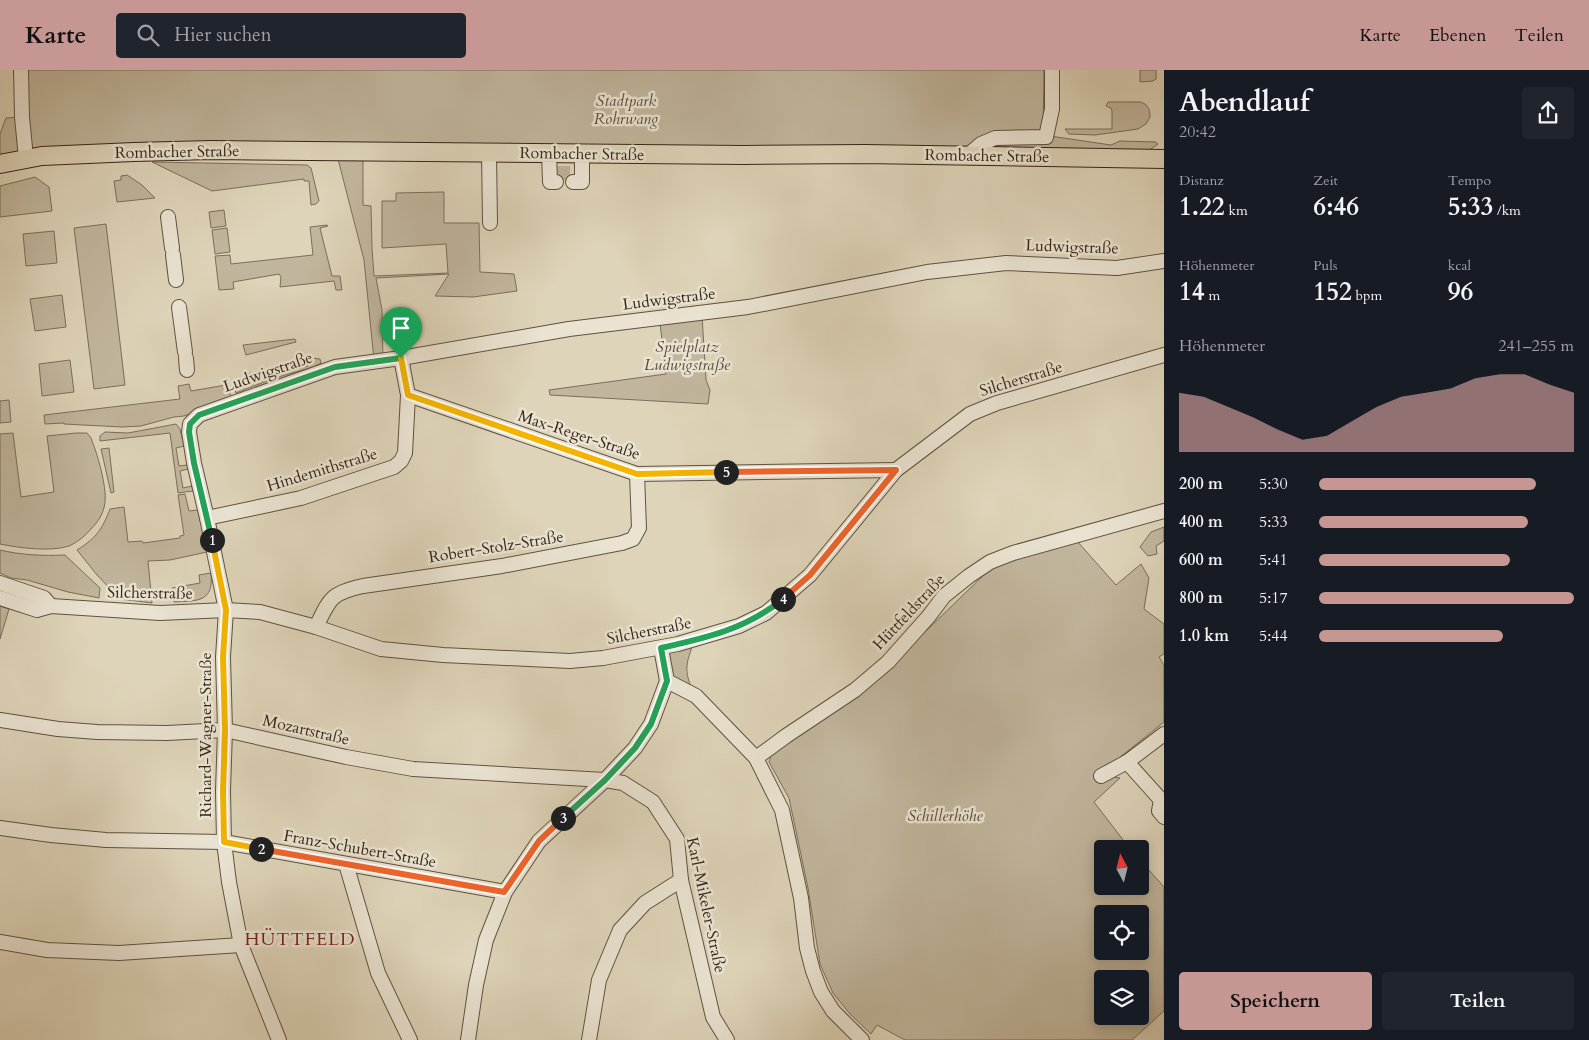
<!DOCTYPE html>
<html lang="de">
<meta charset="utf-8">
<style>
body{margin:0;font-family:Cardo,serif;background:#20242c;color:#f1f3f6;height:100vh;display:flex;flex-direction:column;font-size:19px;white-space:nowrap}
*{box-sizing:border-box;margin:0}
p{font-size:16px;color:#9ea1a6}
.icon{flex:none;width:28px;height:28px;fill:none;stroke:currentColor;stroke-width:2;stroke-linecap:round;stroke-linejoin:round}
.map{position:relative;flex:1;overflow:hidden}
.panel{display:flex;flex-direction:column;background:#171b24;width:425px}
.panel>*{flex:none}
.needle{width:32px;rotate:353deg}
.buttons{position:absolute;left:1094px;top:770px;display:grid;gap:10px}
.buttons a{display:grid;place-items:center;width:55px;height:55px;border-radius:5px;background:#171b24;box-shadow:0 2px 12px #0003;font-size:25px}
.pin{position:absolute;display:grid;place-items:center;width:42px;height:42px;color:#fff;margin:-51px -21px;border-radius:50% 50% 50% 0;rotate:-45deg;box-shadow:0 0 5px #0007}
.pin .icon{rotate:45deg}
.km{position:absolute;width:25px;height:25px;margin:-12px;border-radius:50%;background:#222;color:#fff;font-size:14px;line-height:25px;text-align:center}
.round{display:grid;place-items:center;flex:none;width:52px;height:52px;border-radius:5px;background:#20242c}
.headline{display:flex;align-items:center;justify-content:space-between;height:85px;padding:0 15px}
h1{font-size:28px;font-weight:700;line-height:38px}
.stats{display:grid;grid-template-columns:repeat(3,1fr);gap:8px;height:85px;padding:5px 15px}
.stats div{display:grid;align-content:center}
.stats b{font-size:25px;font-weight:700}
.stats small{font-size:14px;font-weight:400}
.stats p{font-size:14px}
.chart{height:140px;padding:10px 15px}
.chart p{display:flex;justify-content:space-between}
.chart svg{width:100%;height:90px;margin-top:5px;fill:#c59692;opacity:.7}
.action{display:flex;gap:10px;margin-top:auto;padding:10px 15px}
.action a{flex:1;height:58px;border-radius:5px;background:#c59692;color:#111;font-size:20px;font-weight:700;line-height:58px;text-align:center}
.action a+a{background:#20242c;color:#f1f3f6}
ul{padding:0 15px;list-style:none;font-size:16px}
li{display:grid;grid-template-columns:80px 60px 1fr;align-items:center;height:38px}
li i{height:12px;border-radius:6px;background:#c59692}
header{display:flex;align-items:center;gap:30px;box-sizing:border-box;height:70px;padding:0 25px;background:#c59692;color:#111}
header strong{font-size:24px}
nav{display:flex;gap:28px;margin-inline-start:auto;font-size:18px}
.search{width:350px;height:45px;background:#20242c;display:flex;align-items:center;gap:12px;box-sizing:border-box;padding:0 18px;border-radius:5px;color:#9ea1a6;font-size:19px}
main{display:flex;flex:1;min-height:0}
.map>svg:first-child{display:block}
.green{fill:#c1b69d;stroke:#7b6e5a;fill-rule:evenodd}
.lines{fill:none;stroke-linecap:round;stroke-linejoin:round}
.minor-tunnel{stroke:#bcb198;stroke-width:14;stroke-dasharray:14 7;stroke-linecap:butt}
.minor-casing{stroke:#5f523f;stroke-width:16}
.major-casing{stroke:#352616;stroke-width:20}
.minor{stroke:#eae3d2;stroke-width:14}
.major{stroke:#ded4b9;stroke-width:18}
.split-1-casing{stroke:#fff;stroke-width:10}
.split-2-casing{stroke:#fff;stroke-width:10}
.split-3-casing{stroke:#fff;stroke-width:10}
.split-4-casing{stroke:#fff;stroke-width:10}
.split-5-casing{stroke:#fff;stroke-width:10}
.split-6-casing{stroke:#fff;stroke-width:10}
.split-1{stroke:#22a559;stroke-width:6}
.split-2{stroke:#f5b400;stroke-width:6}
.split-3{stroke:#f0652b;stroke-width:6}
.split-4{stroke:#22a559;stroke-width:6}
.split-5{stroke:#f0652b;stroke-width:6}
.split-6{stroke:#f5b400;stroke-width:6}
.labels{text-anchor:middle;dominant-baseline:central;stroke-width:5;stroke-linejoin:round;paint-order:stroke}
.park-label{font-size:16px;font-style:italic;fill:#584a38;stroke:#eae3d2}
.street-label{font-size:16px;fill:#352616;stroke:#eae3d2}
.neighbourhood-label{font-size:18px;letter-spacing:1px;fill:#7a1f14;stroke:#eae3d2}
</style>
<header>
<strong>Karte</strong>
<div class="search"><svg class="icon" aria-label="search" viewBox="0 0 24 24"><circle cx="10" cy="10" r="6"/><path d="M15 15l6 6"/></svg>Hier suchen</div>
<nav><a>Karte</a><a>Ebenen</a><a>Teilen</a></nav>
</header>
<main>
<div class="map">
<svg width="1164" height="970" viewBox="0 0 1164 970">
<rect width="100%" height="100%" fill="#ded4b9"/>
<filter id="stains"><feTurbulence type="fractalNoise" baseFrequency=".004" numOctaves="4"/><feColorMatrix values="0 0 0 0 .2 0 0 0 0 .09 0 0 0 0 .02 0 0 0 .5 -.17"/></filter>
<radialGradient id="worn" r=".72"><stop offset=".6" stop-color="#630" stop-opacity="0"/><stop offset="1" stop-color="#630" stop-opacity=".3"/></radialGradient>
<g class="green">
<path d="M23 0H1044L1043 65 1111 75 1120 71 1156 72 1158 74 1148 81 1045 78 29 84Z"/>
<path d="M1140 0H1156V9L1153 11 1140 12Z"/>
<path d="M1108 32H1140C1148 34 1150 39 1150 47L1146 54 1138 59 1095 65 1069 64 1065 59H1112V41L1111 38 1106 36Z"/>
<path d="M19 47 20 81 0 88V64L6 48Z"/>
<path d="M338 89H363V135L371 136 372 178 374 206 448 203 446 174 382 178V131H396V123L444 122V153H479L480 202 514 204 517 221 473 227 435 226 449 204 376 208 382 240 383 288 374 290 364 190Z"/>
<path d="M152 92 307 95 311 98 319 131 316 134 311 135 309 111H304V109L212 121Z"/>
<path d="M127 105 142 115 155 128 117 132 114 111 121 110V106Z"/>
<path d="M35 107 49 117 52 141 0 147V116Z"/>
<path d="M224 140 226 156 211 158 209 142Z"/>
<path d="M106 154 125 315 94 319 74 158Z"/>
<path d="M327 155 328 156 320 158 332 206H340L342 220H336L334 211 280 217 281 207 279 204 233 212 234 219 219 220 215 186 230 185 231 194 313 185 310 157Z"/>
<path d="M227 158 230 182 215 184 212 160Z"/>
<path d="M54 161 57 193 26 196 23 164Z"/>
<path d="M62 225 66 257 35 261 30 229Z"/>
<path d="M702 246 706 310 710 320 708 334 550 325 549 320 666 304 660 253Z"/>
<path d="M295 269 296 272 246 285 243 275Z"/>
<path d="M311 288 320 289 321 293 314 297 275 308 236 323 233 316 246 313 245 305 251 303 253 311 308 296 306 289Z"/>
<path d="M70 290 74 322 42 326 39 294Z"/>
<path d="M189 314 191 321 226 315 232 328 184 346 174 347 141 356 122 357 64 354V353L45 354 44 345 180 329 178 316Z"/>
<path d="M9 330 11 352 0 353V331Z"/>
<path d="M176 354 180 359 184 376 176 378 179 396 187 395 188 399 180 401 183 418 192 416 193 421 178 423 170 363 100 371V366L105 362 128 363Z"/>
<path d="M13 363 21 427 54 422 47 366 76 363H87L91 368C97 383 107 416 105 432 104 443 98 452 91 459 85 466 78 472 69 476 51 482 19 478 0 474V364Z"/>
<path d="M109 378 114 422 111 423 101 379Z"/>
<path d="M185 424 189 441 198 440 207 482 170 490 148 491 152 533 120 529 97 505 77 480C96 468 102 460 110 439L124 437 128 472 142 471 143 473 180 468V466L184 465 178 425Z"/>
<path d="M1164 457V471L1156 476 1157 484 1148 486 1140 477 1151 462Z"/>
<path d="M1077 471 1116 515 1141 494 1149 508 1144 539 1164 554V584L1159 587 1164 595V652L1109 696 1102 706 1120 708 1094 732 1130 779H1102V816H1140V790L1164 817V941L1132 970H905L877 955 871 964 850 944 833 923 820 894 808 818 789 728 769 692 771 685 889 597 994 495ZM1102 844H1140V881H1102ZM1102 909H1140V946H1102Z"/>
<path d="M0 480C21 485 43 486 65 485L100 518 99 528 68 522 27 510 11 508 0 503Z"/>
<path d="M211 503C214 532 198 531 174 532L172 518 200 513 199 505Z"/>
<path d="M0 536 9 539 0 569Z"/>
<path d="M695 570C685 594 683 603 696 626L669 609 663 580Z"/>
</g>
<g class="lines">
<path class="minor-tunnel" d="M556 103H573"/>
<g class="minor-casing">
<g id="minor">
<path d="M21 0 22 47 26 88"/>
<path d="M489 83 490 153"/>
<path d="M549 83 550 112H556"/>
<path d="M968 85 981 74 995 68 1046 67 1052 39V0"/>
<path d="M573 112H582V84"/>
<path d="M168 147 172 178"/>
<path d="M173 185 176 210"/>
<path d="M179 237 185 282"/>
<path d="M186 288 187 300"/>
<path d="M408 325 637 404 896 400"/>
<path d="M207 448 301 428 394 397 401 391 405 383 408 325 401 288"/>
<path d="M0 513 44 528 51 536"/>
<path d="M0 528 37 540 51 536 160 543 226 540 260 542 316 557 381 579 443 585 570 591 603 588 678 574 739 556 766 543 810 505 896 400 970 344 997 333 1164 285"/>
<path d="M316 557C330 528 331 523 363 516L502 496 622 473 633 469 639 458 637 404"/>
<path d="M661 578 667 611 696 626 756 688 782 740 801 828 807 878 813 901 821 922 833 941 862 970"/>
<path d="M0 650 58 659 97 662 167 663 225 660 346 687 413 699 605 710 623 713 653 732 677 769 681 810 713 947 727 970"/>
<path d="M756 688 786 666 855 620 888 592 929 546 944 526 969 506 990 492 1013 483 1164 441"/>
<path d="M1127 692 1161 730 1159 741 1164 747"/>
<path d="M1101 706 1127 692 1164 664"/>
<path d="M0 758 51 765 106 770 224 772 505 822"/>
<path d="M346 794 378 903 410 970"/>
<path d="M0 872 47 880 119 883 241 875"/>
<path d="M279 970 241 875 229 812 224 772 223 721 225 660 223 587 226 540 207 448 194 393 189 362 190 354 199 345 335 297 401 288 569 259 748 237 927 202 1006 193 1117 198 1164 191"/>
<path d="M468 970 476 915 486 870 505 822 539 771 605 710 635 678 651 654 667 611"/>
<path d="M589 970 599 910 620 860 645 833 681 810"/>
</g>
</g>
<g class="major-casing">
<path id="major" d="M0 94 42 86 134 82 211 80 743 85 865 84 1164 89"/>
</g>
<use href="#minor" class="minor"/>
<use href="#major" class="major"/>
</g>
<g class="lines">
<g class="split-1-casing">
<path id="split-1" d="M212 470 194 393 189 362 190 354 199 345 335 297 401 288"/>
</g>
<g class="split-2-casing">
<path id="split-2" d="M212 470 226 540 223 587 225 660 223 721 224 772 261 779"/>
</g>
<g class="split-3-casing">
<path id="split-3" d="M261 779 504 822 539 771 563 748"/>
</g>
<g class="split-4-casing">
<path id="split-4" d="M563 748 605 710 635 678 651 654 667 611 661 578C706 568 746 559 783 529"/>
</g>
<g class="split-5-casing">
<path id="split-5" d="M726 402 896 400 810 505 783 529"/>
</g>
<g class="split-6-casing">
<path id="split-6" d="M401 288 408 325 637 404 726 402"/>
</g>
<use href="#split-1" class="split-1"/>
<use href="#split-2" class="split-2"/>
<use href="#split-3" class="split-3"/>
<use href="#split-4" class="split-4"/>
<use href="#split-5" class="split-5"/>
<use href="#split-6" class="split-6"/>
</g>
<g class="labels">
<g class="park-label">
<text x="626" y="31">Stadtpark<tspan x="626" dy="18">Rohrwang</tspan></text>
<text x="687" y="277">Spielplatz<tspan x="687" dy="18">Ludwigstraße</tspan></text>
<text x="945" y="746">Schillerhöhe</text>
</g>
<g class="street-label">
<text transform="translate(177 82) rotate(-1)">Rombacher Straße</text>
<text transform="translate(582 84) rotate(1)">Rombacher Straße</text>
<text transform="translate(987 86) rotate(1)">Rombacher Straße</text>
<text transform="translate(1072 177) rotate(2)">Ludwigstraße</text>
<text transform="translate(669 229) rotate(-7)">Ludwigstraße</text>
<text transform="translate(268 302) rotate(-19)">Ludwigstraße</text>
<text transform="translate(1021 309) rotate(-17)">Silcherstraße</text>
<text transform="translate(579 365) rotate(18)">Max-Reger-Straße</text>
<text transform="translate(322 400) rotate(-17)">Hindemithstraße</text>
<text transform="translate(496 477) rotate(-9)">Robert-Stolz-Straße</text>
<text transform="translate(150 523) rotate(1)">Silcherstraße</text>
<text transform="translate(909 542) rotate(-47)">Hüttfeldstraße</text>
<text transform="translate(649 561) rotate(-11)">Silcherstraße</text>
<text transform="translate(306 660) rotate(13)">Mozartstraße</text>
<text transform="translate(206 665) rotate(-90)">Richard-Wagner-Straße</text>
<text transform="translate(360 779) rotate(10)">Franz-Schubert-Straße</text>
<text transform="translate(706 835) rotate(78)">Karl-Mikeler-Straße</text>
</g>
<g class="neighbourhood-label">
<text x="300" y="869">HÜTTFELD</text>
</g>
</g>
<rect width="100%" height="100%" filter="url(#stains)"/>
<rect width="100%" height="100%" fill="url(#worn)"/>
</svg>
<div class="buttons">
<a><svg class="needle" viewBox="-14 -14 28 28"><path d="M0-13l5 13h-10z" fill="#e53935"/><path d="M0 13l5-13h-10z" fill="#9ea1a6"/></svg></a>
<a><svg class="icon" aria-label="locate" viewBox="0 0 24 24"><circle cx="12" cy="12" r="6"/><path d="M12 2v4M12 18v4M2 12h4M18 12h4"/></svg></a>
<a><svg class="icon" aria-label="layers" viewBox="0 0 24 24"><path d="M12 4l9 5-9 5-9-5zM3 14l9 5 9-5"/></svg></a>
</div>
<div class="pin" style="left:401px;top:288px;background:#1e9e55"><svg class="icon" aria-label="arrive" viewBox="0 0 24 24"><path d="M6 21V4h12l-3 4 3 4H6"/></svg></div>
<b class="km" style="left:212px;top:470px">1</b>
<b class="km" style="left:261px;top:779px">2</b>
<b class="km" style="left:563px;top:748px">3</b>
<b class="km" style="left:783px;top:529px">4</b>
<b class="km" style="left:726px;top:402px">5</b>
</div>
<section class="panel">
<div class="headline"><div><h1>Abendlauf</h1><p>20:42</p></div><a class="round"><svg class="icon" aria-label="share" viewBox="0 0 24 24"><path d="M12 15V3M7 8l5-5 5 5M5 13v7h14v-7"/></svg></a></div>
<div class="stats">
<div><p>Distanz</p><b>1.22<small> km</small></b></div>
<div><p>Zeit</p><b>6:46</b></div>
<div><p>Tempo</p><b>5:33<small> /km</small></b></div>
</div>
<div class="stats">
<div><p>Höhenmeter</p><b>14<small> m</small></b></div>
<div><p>Puls</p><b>152<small> bpm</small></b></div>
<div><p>kcal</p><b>96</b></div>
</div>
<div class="chart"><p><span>Höhenmeter</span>241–255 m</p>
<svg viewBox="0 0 160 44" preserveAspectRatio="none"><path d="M0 44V15L10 17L20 22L30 27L40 33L50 38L60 36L70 29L80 22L90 17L100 15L110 13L120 8L130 6L140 6L150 11L160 15V44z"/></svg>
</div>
<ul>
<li><b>200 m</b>5:30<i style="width:85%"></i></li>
<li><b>400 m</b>5:33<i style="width:82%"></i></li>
<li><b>600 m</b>5:41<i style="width:75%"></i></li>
<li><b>800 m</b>5:17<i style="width:100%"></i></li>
<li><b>1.0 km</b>5:44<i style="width:72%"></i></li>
</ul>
<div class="action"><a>Speichern</a><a>Teilen</a></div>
</section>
</main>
